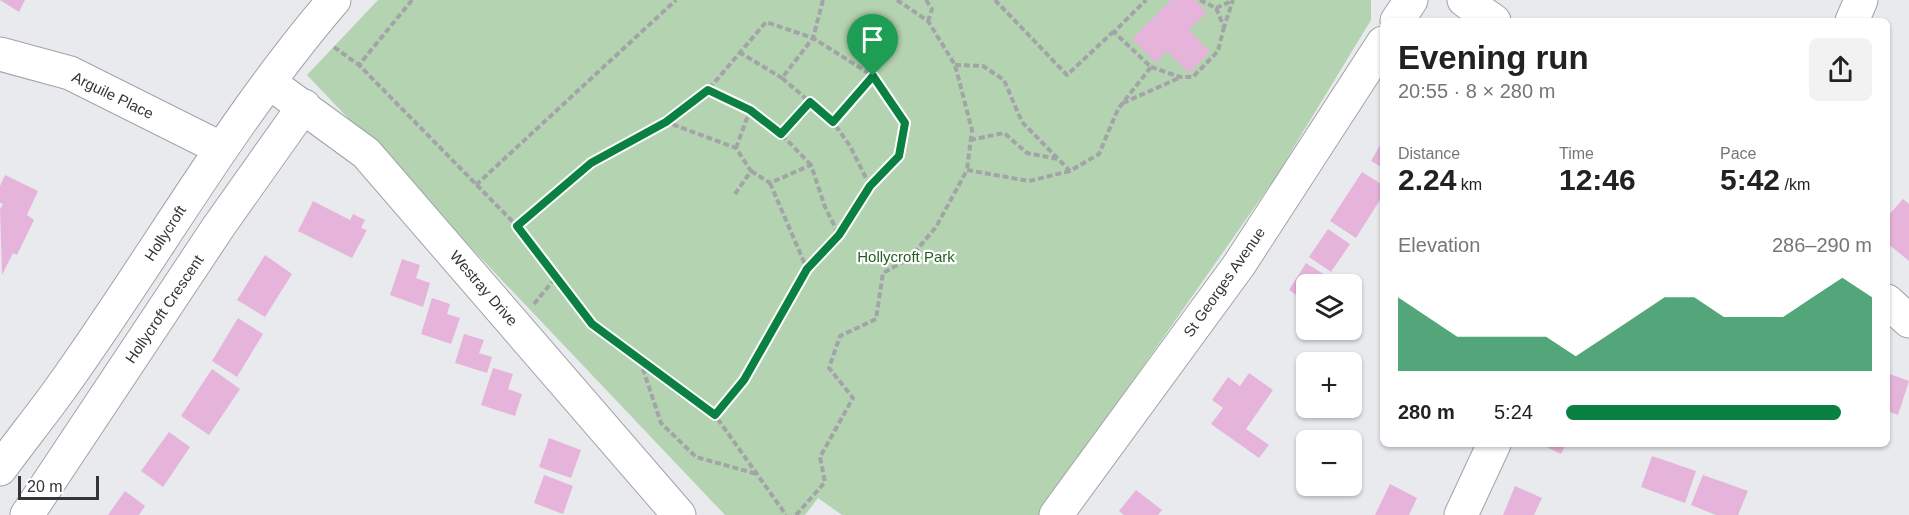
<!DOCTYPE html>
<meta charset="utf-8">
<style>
body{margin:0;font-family:Helvetica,sans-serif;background:#f2f2f2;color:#222;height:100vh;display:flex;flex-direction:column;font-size:22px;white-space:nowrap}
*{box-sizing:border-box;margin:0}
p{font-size:20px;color:#767676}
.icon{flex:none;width:33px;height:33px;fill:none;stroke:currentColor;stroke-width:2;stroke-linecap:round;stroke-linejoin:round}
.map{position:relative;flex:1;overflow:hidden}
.sheet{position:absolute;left:1380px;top:18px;width:510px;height:429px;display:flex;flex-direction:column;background:#fff;border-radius:9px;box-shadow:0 2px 4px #0004}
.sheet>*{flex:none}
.fabs{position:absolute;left:1296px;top:274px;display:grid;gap:12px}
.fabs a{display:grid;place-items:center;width:66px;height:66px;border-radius:9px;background:#fff;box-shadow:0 2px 4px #0004;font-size:30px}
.scale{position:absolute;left:18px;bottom:15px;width:81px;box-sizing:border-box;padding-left:6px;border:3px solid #343536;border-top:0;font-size:16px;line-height:21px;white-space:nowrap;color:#343536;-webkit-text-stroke:4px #fff;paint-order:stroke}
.pin{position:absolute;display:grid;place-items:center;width:51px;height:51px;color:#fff;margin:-62px -26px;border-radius:50% 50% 50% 0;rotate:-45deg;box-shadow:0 0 6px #0007}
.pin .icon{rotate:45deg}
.round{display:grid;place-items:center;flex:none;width:63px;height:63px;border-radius:9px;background:#f2f2f2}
.headline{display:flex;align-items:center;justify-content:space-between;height:102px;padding:0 18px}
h1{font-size:33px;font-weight:700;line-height:45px}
.metrics{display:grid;grid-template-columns:repeat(3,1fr);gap:9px;height:102px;padding:6px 18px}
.metrics div{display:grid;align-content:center}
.metrics b{font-size:30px;font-weight:700}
.metrics small{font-size:16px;font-weight:400}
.metrics p{font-size:16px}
.chart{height:168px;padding:12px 18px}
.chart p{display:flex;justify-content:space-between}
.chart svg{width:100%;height:108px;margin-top:6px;fill:#0b8043;opacity:.7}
ul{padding:0 18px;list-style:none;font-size:20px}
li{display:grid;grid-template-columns:96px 72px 1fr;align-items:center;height:45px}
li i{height:15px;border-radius:8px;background:#0b8043}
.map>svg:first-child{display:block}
.green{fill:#b4d3b0}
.building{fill:#e6b4da}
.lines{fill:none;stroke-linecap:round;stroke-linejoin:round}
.minor-casing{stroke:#a1a3a6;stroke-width:35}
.path{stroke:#a2a4a7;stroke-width:4;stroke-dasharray:6 3;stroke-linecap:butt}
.minor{stroke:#fff;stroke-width:33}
.route-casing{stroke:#fff;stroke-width:12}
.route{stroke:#0b8043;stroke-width:8}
.labels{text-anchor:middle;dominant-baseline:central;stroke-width:4.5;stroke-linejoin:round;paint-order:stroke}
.street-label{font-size:15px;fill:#343536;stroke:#fff}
.park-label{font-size:15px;fill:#255c22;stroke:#fff}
</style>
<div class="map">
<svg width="1909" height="515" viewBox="0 0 1909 515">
<rect width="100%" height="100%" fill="#e8eaee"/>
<path class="green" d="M378 0H1371V20L1275 178 1039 515H842L818 498 805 515H725L307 75Z"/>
<g class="building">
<path d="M0 0H25L19 12Z"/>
<path d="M1171 0H1195L1207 12 1189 30 1210 52 1189 73 1167 51 1156 63 1132 39Z"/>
<path d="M1383 140V168L1371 161Z"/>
<path d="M1362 172 1383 185V195L1356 238 1330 221Z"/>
<path d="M5 175 38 191 27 215 34 220 17 255 13 253 2 275 0 209 3 204 0 203V186Z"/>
<path d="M1903 199 1909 204V261L1887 243V217Z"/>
<path d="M313 201 350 220 353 214 365 220 361 228 367 230 352 258 298 231Z"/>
<path d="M1328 229 1350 244 1331 272 1309 257Z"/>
<path d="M265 255 292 274 265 317 237 300Z"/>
<path d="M402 259 420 265 416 278 430 283 423 307 390 295Z"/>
<path d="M1306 263 1328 277 1323 285H1306V302L1289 290Z"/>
<path d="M432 298 450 304 447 314 460 318 451 344 421 334Z"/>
<path d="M238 318 263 334 237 377 212 361Z"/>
<path d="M464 334 484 340 479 353 492 357 487 373 455 363Z"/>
<path d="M493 368 513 374 508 389 522 394 515 416 481 405Z"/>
<path d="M212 369 240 389 209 435 181 416Z"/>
<path d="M1249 373 1273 390 1246 429 1269 445 1259 458 1211 424 1223 408 1212 400 1228 377 1240 386Z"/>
<path d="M1887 373 1909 381 1898 415 1887 411Z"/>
<path d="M169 432 190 447 163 487 141 471Z"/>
<path d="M549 438 581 450 571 478 539 467Z"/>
<path d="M1540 444H1566L1561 454Z"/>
<path d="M1652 456 1696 471 1685 503 1641 487Z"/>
<path d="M544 475 573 486 563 514 534 503Z"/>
<path d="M1703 475 1748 491 1738 515H1716L1691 505Z"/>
<path d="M1390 484 1417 498 1409 515H1375Z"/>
<path d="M1515 486 1542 498 1534 515H1503Z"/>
<path d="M1136 490 1162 510 1158 515H1124L1119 511Z"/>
<path d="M125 491 145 506 139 515H108Z"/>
</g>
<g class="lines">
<g class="minor-casing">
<g id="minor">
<path d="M1464 0 1494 21"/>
<path d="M1397 21 1411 0"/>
<path d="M1852 21 1861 0"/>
<path d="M0 54 70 73 220 148"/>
<path d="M270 83 366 153 679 515"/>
<path d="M1887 301 1909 321"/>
<path d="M0 469C19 443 39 418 58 392 152 262 229 122 334 0"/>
<path d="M27 515 219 226 304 106"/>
<path d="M1056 515 1239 265 1383 43"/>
<path d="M1461 515 1494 444"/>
</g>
</g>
<g class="path">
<path d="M412 0 359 65 517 226"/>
<path d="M823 0 813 38 782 78 833 122 850 146 870 186 899 156 905 123 873 76"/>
<path d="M897 0 928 21 955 65 972 130 967 170"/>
<path d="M926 0 932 9 928 21"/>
<path d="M995 0 1067 75 1113 32"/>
<path d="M1200 0 1216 8 1224 27 1233 0"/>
<path d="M1216 8 1232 1"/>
<path d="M334 47 359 65"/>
<path d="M739 52 782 78"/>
<path d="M955 65 983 66 1004 80 1022 122 1070 171 1099 154 1118 109 1151 67 1114 32 1146 0"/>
<path d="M1151 67 1180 77H1193L1218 51 1224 27"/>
<path d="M708 90 750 110"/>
<path d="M1123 103 1179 78"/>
<path d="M666 121 708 90 766 22 813 38 873 76 833 122"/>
<path d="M781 134 810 102"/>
<path d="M970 140 1004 133 1027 153 1058 159"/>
<path d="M736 148 750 110 781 134 811 165"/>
<path d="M751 171 770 183 811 165 825 207 839 235"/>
<path d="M770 183 807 269 839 235 870 186"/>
<path d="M476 185 676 0"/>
<path d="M735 194 751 171 736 148 666 122 591 163 517 226 592 324 715 415 786 515"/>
<path d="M534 304 556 277"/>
<path d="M640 360 661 423 696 457 757 474"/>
<path d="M715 415 744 380 807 269"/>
<path d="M796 515 825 482 820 457 853 398 829 368 840 336 876 319 883 273 910 258 936 227 967 170 1029 181 1070 171"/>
</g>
<use href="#minor" class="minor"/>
</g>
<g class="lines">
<g class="route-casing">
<path id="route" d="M873 76 905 123 899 156 870 186 839 235 807 269 744 380 715 415 592 324 517 226 591 163 666 122 708 90 750 110 781 134 810 102 833 122Z"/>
</g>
<use href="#route" class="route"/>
</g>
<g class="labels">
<g class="street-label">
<text transform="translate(113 95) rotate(26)">Arguile Place</text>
<text transform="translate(165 233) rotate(-57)">Hollycroft</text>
<text transform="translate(1224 282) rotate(-55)">St Georges Avenue</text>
<text transform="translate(484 288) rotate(49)">Westray Drive</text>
<text transform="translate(164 309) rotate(-56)">Hollycroft Crescent</text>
</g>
<g class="park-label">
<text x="906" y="256">Hollycroft Park</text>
</g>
</g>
</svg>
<div class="fabs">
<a><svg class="icon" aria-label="layers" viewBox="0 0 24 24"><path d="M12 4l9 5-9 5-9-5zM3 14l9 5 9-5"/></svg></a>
<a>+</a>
<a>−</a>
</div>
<div class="scale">20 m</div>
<div class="pin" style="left:873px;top:76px;background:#1e9e55"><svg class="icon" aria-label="arrive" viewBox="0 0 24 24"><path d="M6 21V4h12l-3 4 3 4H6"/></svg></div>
<section class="sheet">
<div class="headline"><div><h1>Evening run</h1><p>20:55 · 8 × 280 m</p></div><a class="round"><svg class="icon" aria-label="share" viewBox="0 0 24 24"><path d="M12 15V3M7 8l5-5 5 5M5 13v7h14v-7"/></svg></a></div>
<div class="metrics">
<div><p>Distance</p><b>2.24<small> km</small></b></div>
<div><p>Time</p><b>12:46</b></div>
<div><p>Pace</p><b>5:42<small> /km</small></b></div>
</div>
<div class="chart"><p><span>Elevation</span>286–290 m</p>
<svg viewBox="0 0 160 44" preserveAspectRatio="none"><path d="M0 44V14L10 22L20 30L30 30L40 30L50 30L60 38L70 30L80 22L90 14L100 14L110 22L120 22L130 22L140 14L150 6L160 14V44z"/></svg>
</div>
<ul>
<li><b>280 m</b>5:24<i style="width:90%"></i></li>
</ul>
</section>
</div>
